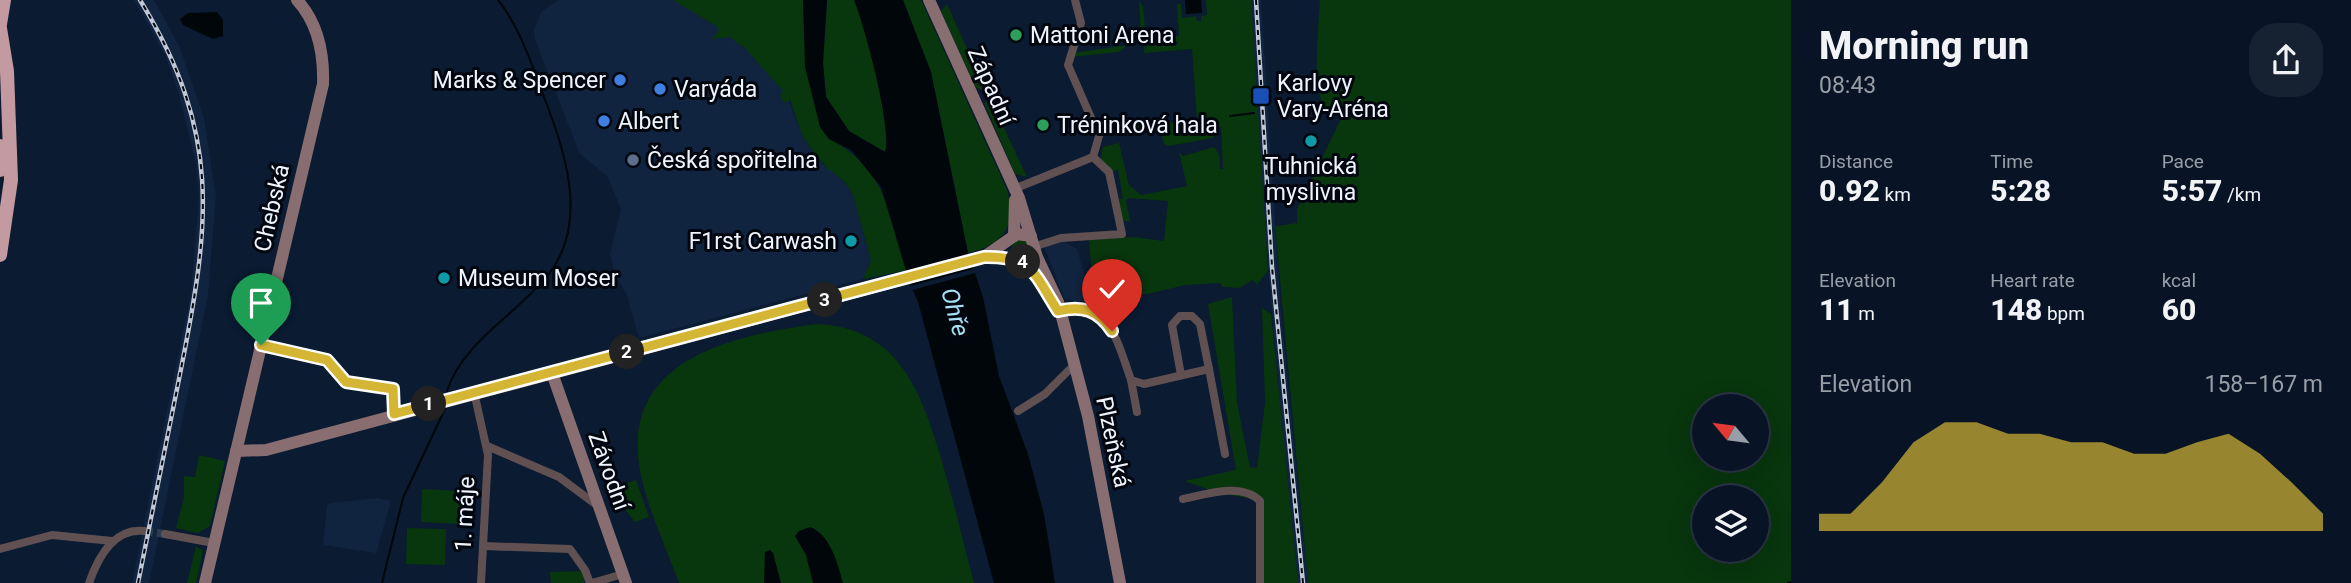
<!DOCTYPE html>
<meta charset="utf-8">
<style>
body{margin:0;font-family:Roboto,sans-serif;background:#162132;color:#f1f3f6;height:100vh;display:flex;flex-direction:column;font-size:26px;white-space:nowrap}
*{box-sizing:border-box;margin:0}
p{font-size:23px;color:#989ea7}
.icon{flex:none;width:38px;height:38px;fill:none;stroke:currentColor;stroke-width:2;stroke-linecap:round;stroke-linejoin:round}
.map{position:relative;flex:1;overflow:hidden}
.sheet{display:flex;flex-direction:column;background:#081426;width:560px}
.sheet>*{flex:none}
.needle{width:46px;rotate:299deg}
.fabs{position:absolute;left:1692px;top:394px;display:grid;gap:14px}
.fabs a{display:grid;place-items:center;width:77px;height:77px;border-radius:50%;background:#081426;box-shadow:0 7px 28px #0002,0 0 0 2px #293343;font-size:35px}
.pin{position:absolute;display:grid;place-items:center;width:60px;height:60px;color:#fff;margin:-72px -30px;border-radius:50% 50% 50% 0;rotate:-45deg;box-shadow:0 0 7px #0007}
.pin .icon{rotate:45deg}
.km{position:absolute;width:35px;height:35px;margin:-18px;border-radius:50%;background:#222;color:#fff;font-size:19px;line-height:35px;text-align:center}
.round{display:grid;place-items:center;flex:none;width:74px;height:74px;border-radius:28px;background:#162132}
.summary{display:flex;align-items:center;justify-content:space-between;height:119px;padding:0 28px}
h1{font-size:38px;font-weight:800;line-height:52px}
.stats{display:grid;grid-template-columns:repeat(3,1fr);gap:10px;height:119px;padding:7px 28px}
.stats div{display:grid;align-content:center}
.stats b{font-size:30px;font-weight:800}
.stats small{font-size:19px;font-weight:400}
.stats p{font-size:19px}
.chart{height:196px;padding:14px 28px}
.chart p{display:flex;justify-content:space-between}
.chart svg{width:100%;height:126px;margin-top:7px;fill:#d5b534;opacity:.7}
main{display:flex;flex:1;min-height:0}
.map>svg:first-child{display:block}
.built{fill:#102440}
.green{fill:#08360d;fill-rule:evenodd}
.water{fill:#00060a}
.pier{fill:#0a1b32}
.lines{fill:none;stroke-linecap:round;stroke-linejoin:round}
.stream{stroke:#00060a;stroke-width:2}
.street-tunnel{stroke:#2c3c51;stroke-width:8;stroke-dasharray:8 4;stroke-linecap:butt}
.street{stroke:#605052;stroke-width:8}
.secondary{stroke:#886e71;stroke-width:12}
.highway{stroke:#c39a9f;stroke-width:14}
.rail-casing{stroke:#bfc8d5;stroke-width:4.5}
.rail{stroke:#02060f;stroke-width:2;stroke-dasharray:5;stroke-linecap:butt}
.route-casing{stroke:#fff;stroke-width:14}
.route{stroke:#d5b534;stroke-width:9}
.leisure-dot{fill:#2e9e5b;stroke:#02060f;stroke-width:2.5}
.shop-dot{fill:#3f7fe0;stroke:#02060f;stroke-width:2.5}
.transit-dot{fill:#1a4fb4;stroke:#02060f;stroke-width:2.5}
.culture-dot{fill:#0f9aa8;stroke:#02060f;stroke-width:2.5}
.service-dot{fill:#5c6f8a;stroke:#02060f;stroke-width:2.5}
.labels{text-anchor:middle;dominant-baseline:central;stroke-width:6;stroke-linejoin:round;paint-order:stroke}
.poi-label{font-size:23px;fill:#eef5ff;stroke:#02060f;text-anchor:start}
.street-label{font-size:23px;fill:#eef5ff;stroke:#02060f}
.water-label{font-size:24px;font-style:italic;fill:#a7e0f3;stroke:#02060f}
</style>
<main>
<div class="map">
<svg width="1791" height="583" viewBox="0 0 1791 583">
<rect width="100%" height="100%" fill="#0a1b32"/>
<g class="built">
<path d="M134 0H154L180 48 204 118 216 196 208 295 149 583H132L191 293 199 196 196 163 178 91 165 55Z"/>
<path d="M559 0H685L711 14 784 87 802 135 819 160 844 181 853 195 871 260 863 279 639 338 627 295 615 275 610 254 621 209 607 176 580 154 535 40 534 31 541 12Z"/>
<path d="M1251 0H1261L1281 313 1308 583H1298L1279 394 1262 192Z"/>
<path d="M1061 240 1077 249 1092 299 1077 302 1064 298 1044 246Z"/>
<path d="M377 498 391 501 376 553 323 545 327 506 331 503Z"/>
</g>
<g class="green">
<path d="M673 0H803L829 139C885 167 890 214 907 270L859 280 863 279 871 260 853 195 844 181 827 168 812 150 802 135 790 100 784 103 780 95 783 91 742 45 740 46 731 37 712 39 719 30 716 26Z"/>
<path d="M827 0H854C865 25 893 128 885 152L849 131 826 97 823 63Z"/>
<path d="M903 0H921L1007 190C1017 227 1004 244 968 253L931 72Z"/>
<path d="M1139 0 1143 7 1146 38 1179 36 1177 4H1181L1182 18 1196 16 1197 21H1201V16L1207 15 1206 0H1251L1268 270 1257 285 1253 280 1239 288 1223 287 1220 283 1186 285 1147 294 1094 297 1089 240 1134 237 1164 241 1168 201 1129 198 1126 200 1130 221H1122L1118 199H1123L1118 170 1109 172 1100 161 1103 147 1119 143 1129 185 1141 195 1187 186 1179 152 1183 156 1214 147 1219 154 1220 169H1223L1221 127H1216L1213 138 1169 146 1164 144 1160 130 1153 127 1105 135 1106 131 1144 124 1197 121 1192 49 1144 53 1145 42 1161 46 1177 45 1178 42H1160L1141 38Z"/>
<path d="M1320 0H1791V583H1308L1275 226 1297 223V209L1341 119 1339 113 1322 112C1323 100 1318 92 1317 79 1316 53 1318 27 1320 0ZM1704 406H1757V458H1704ZM1704 497H1757V550H1704Z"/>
<path d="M947 4 985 89 982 90 975 87 941 11Z"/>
<path d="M1128 45 1119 52 1072 57 1074 53Z"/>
<path d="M991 100 1027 177 1015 174 984 103Z"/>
<circle cx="1021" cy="248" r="9"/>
<path d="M1232 297 1237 402 1250 468 1257 467 1265 403 1262 308 1271 314 1298 583H1262L1263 500 1222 494 1184 481 1236 470 1208 304Z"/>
<path d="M816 324C898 327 921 391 941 458 953 499 963 541 974 583H679C666 547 647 508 640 471 620 358 733 336 816 324Z"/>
<path d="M199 455 225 461 210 526 198 533 176 528 184 498V476L195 477Z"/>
<path d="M636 480 649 517 635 522 626 511 617 487Z"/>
<path d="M422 489 460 491 459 524 421 522Z"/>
<path d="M407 528 446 529 445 565 406 564Z"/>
<path d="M196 546 203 551 196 583H187Z"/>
<path d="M584 571V583H551L550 572Z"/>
</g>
<g class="water">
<path d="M803 0H827L823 63 826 97 849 131 885 152C893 130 864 24 854 0H903L931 72 968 253 983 297 999 376 1028 454 1044 514 1055 583H994L918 302 910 284 881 187 851 150 829 139 820 127 805 67Z"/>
<path d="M1185 0H1201L1202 13 1186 14Z"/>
<path d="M217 12 223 20V36L213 39 183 25 180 19 188 13Z"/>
<path d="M810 527C830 534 838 564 843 583H813L806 555 795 536 799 531Z"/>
<path d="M770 550 773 553 781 583H764L765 552Z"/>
</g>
<path class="pier" d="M977 268 979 272 909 291 907 287Z"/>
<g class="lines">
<g class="stream">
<path d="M1230 116 1254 113"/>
<path d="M447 391C462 343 517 314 548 275 592 220 562 144 540 86 529 57 518 25 498 0"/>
<path d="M382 583 403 498 446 407"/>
<path d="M1788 583 1791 582"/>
</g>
<path class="street-tunnel" d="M145 531 165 534"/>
<g class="street">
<path d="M1075 0 1081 23 1068 65 1099 136 1093 157"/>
<path d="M1014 189 1093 157"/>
<path d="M1036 246 1061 238 1122 234 1109 172 1093 157"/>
<path d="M1058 311C1110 299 1117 341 1131 380L1144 384 1209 369 1225 454"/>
<path d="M261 345 327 360 346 382 393 389 394 413"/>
<path d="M1181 375 1172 325 1180 316H1192L1200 324 1209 369"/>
<path d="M1131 380 1137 412"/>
<path d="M474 392 488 455 481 583"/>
<path d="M1018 411 1045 394 1073 366"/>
<path d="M487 446 559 477 598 506"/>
<path d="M1183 499C1206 494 1242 482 1260 501V583"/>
<path d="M165 534 214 543"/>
<path d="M483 546 570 549 585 570 590 583"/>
<path d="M0 549 52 535 112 541"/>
<path d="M89 583C98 557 114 527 145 531"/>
<path d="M592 583 623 574"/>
</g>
<g class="secondary">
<path d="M929 0 1019 198 1037 257 1058 302 1088 416 1120 583"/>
<path d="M1014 236 1015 200"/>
<path d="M988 257C1012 256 1029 262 1043 283"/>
<path d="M552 373 626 583"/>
<path d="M236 451 266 450 882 285 984 257 1017 234 1031 236"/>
<path d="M205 583 323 84C324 54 318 23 297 0"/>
</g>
<g class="highway">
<path d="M0 24 4 0"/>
<path d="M0 28 7 71 11 180 0 255"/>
<path d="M0 146V170"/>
</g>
<g class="rail-casing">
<g id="rail">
<path d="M1256 0 1272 267 1303 583"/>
<path d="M138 583C152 512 167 440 181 369 210 223 222 134 140 0"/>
</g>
</g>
<use href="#rail" class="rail"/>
</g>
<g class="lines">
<g class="route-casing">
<path id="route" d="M261 345 327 360 346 382 393 389 394 414 984 257C1034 256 1034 274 1058 311 1082 305 1098 310 1112 331"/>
</g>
<use href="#route" class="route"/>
</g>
<g class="leisure-dot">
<circle cx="1016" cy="35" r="7"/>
<circle cx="1043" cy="125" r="7"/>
</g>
<g class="shop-dot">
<circle cx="620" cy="80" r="7"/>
<circle cx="660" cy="89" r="7"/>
<circle cx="604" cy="121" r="7"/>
</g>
<rect class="transit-dot" x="1252" y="87" width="18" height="18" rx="3.5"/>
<g class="culture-dot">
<circle cx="1311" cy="141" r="7"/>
<circle cx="851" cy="241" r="7"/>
<circle cx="444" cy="278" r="7"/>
</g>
<circle class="service-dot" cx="633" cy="160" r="7"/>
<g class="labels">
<g class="poi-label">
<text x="1030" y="35">Mattoni Arena</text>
<text x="606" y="80" text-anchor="end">Marks &amp; Spencer</text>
<text x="1277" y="83">Karlovy<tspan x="1277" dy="26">Vary-Aréna</tspan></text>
<text x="674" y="89">Varyáda</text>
<text x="618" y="121">Albert</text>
<text x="1057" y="125">Tréninková hala</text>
<text x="647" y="160">Česká spořitelna</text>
<text x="1311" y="166" text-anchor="middle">Tuhnická<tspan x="1311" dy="26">myslivna</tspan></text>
<text x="837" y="241" text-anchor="end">F1rst Carwash</text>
<text x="458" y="278">Museum Moser</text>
</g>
<g class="street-label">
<text transform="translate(991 86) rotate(66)">Západní</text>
<text transform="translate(272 208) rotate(-77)">Chebská</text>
<text transform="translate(1113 442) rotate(78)">Plzeňská</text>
<text transform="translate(609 471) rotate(70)">Závodní</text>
<text transform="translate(465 514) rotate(-87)">1. máje</text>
</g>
<g class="water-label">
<text transform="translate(955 312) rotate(75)">Ohře</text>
</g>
</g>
</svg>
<div class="fabs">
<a><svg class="needle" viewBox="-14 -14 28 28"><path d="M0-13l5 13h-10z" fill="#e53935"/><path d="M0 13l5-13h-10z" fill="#989ea7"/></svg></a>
<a><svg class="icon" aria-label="layers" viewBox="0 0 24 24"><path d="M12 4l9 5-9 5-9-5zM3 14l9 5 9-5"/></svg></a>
</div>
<div class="pin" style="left:261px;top:345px;background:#1e9e55"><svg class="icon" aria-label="arrive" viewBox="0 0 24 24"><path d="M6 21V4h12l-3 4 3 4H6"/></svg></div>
<div class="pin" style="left:1112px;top:331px;background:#d93025"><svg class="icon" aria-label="check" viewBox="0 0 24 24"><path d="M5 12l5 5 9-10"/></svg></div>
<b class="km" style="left:429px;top:404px">1</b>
<b class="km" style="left:627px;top:352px">2</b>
<b class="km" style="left:825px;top:300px">3</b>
<b class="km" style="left:1023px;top:262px">4</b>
</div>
<section class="sheet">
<div class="summary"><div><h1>Morning run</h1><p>08:43</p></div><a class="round"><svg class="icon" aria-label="share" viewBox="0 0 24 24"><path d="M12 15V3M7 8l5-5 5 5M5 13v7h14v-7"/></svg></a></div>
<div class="stats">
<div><p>Distance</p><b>0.92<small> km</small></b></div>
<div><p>Time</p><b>5:28</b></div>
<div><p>Pace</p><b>5:57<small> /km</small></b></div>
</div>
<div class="stats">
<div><p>Elevation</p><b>11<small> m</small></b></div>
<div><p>Heart rate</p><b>148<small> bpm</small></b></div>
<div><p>kcal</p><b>60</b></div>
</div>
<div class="chart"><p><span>Elevation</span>158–167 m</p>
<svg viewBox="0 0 160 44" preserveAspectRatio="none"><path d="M0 44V38L10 38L20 27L30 13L40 6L50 6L60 10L70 10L80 13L90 13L100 17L110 17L120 13L130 10L140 17L150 27L160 38V44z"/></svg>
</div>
</section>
</main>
